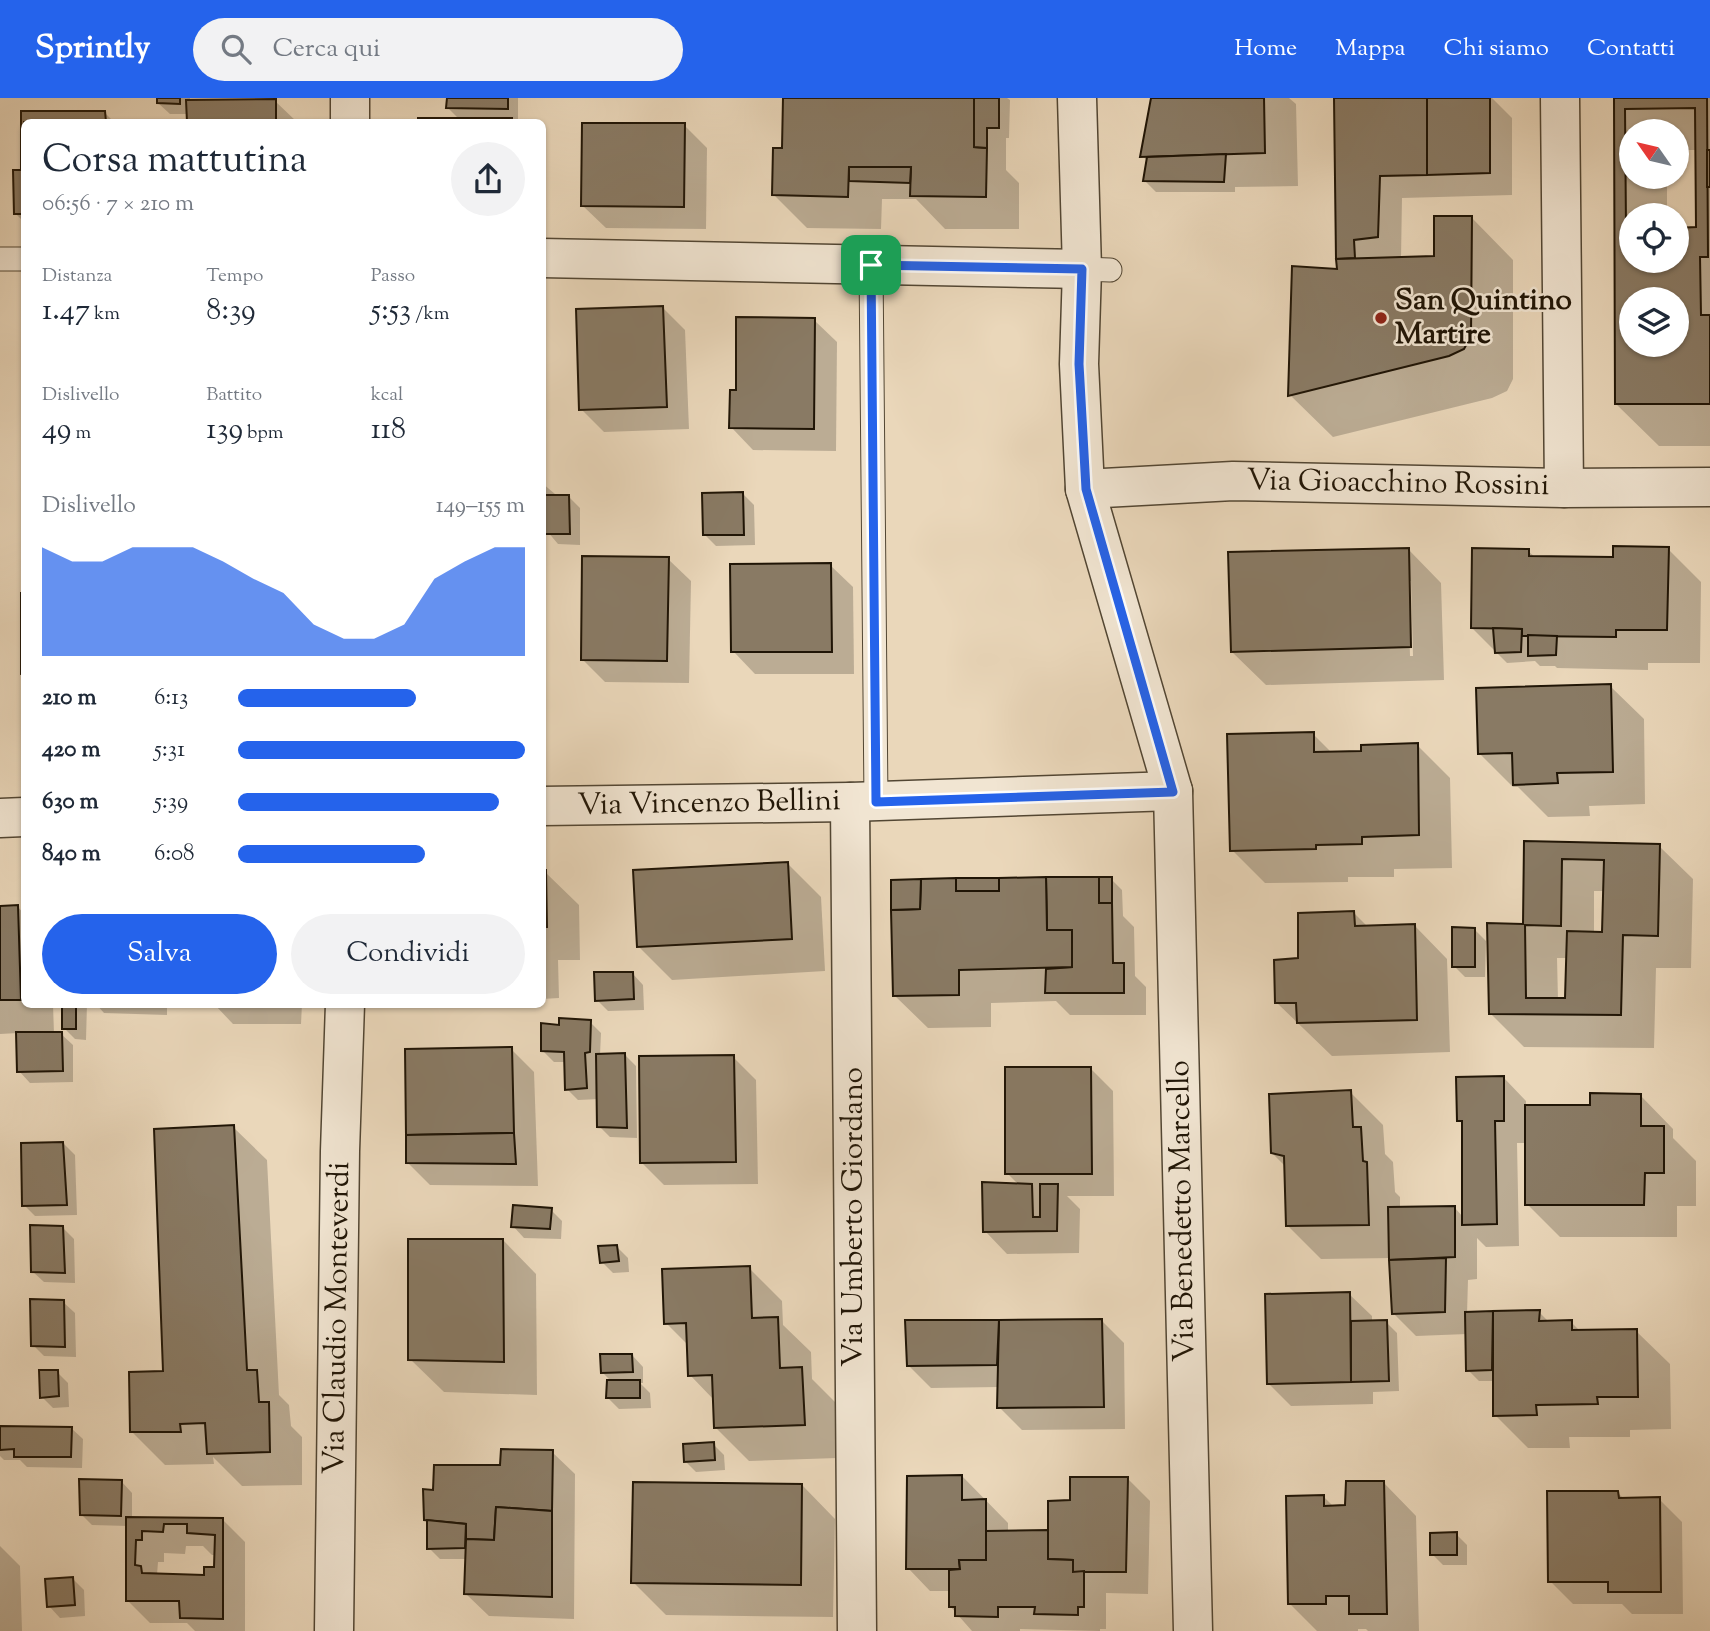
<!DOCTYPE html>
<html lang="it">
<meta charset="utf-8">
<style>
body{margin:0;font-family:"Sorts Mill Goudy",serif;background:#f2f2f3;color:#1f2937;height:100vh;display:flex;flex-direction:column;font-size:26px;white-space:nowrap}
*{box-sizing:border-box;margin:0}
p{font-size:23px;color:#747a83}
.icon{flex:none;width:38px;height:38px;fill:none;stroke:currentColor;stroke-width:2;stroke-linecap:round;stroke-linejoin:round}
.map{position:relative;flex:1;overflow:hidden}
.details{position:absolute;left:21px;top:21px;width:525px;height:889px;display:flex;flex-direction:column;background:#fff;border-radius:10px;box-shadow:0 2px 5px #0004}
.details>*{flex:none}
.needle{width:46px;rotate:304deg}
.controls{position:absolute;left:1619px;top:21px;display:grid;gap:14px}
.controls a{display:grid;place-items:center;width:70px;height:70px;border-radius:50%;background:#fff;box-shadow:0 2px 5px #0004;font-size:35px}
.pin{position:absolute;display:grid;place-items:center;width:60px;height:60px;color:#fff;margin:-30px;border-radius:14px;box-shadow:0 4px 10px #0006}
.round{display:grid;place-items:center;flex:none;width:74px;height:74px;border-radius:37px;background:#f2f2f3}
.head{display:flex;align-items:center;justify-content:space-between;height:119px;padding:0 21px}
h1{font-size:38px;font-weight:600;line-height:52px}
.stats{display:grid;grid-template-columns:repeat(3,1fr);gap:10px;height:119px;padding:7px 21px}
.stats div{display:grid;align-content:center}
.stats b{font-size:30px;font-weight:600}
.stats small{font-size:19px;font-weight:400}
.stats p{font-size:19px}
.chart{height:196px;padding:14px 21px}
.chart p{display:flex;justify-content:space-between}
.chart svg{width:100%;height:126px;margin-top:7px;fill:#2563eb;opacity:.7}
.primary-button{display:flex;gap:14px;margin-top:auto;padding:14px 21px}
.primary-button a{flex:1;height:80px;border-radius:42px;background:#2563eb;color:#fff;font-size:28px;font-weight:600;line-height:80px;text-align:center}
.primary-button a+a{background:#f2f2f3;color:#1f2937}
ul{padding:0 21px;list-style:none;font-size:23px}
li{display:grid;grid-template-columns:112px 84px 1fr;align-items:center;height:52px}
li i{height:18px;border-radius:9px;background:#2563eb}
header{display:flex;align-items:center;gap:42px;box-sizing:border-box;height:98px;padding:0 35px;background:#2563eb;color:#fff}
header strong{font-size:33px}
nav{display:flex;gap:38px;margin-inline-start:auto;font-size:24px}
.search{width:490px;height:63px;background:#f2f2f3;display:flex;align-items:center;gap:18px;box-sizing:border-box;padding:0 24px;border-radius:38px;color:#747a83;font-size:26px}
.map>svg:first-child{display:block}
.shadow{fill:#0003;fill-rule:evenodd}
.building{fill:#897a64;stroke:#201506;stroke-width:2;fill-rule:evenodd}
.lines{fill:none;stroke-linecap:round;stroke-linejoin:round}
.lane-casing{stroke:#524633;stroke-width:25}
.street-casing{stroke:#524633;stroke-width:41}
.lane{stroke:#f1e5d2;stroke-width:23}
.street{stroke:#f1e5d2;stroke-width:38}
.route-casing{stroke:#fff;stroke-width:14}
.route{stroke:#2563eb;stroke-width:9}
.poi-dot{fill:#8f2418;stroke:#f1e5d2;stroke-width:2.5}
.labels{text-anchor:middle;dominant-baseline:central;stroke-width:5;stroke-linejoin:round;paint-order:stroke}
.poi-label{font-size:30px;font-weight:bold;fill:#201506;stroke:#f1e5d2;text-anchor:start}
.street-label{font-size:30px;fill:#201506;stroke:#f1e5d2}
</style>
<header>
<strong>Sprintly</strong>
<div class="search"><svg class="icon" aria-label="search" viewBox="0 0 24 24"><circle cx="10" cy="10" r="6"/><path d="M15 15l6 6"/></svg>Cerca qui</div>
<nav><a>Home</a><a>Mappa</a><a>Chi siamo</a><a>Contatti</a></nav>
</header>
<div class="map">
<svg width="1710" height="1533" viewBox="0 0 1710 1533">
<rect width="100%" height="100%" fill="#ead7ba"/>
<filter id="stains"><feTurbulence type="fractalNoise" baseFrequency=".00286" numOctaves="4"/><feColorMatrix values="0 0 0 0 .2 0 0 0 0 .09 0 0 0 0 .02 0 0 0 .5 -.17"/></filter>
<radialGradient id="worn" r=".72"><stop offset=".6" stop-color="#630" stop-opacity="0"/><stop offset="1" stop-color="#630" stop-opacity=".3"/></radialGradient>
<g class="shadow">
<path d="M158 0H190V4L275 3 297 24H189L188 16H170L158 5Z"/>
<path d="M448 0H518V21H510L514 24H420V22H460L448 10Z"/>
<path d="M785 0H1007L1010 2 1009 40H1006V72L1019 85V131H945L916 101H882L881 131 807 130 773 96 784 52Z"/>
<path d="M1153 0H1289L1296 6 1298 88 1235 89V94H1156L1145 83 1148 63 1142 58Z"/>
<path d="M1336 0H1492L1512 20V97L1402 100 1401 161 1436 160 1471 119 1513 162V281L1507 293 1492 300 1333 339 1290 297 1339 173Z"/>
<path d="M1615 0H1710V348H1659L1616 306ZM1631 33H1676V52H1698V131L1676 163H1631V117H1667V79H1631ZM1631 201H1676V247H1631Z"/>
<path d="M23 15H105L114 24H24V124L15 115 23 74Z"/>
<path d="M684 27 707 50 706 131 606 130 583 108Z"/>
<path d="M663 210 685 232 689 331 604 334 581 311Z"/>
<path d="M814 222 837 244 836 353 753 352 731 329 737 294Z"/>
<path d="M542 385 555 396V399H569L580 410V447L558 446 547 433H542Z"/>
<path d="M743 396 754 407 755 447 716 448 705 437Z"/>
<path d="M1408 451 1441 485 1444 582 1266 587 1232 554ZM1408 483H1411L1413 558H1410Z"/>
<path d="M1668 451 1701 484 1700 565H1648V572L1557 570 1555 568H1540L1535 563 1507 565 1472 530 1528 453 1535 459 1615 460Z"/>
<path d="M668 461 691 483 689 585 605 584 582 561Z"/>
<path d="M830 467 853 489 854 576H755L733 553Z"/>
<path d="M23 497H24V578L23 576Z"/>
<path d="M1610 588 1644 621 1645 706 1589 708 1590 718 1548 719 1518 689H1513L1480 656Z"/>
<path d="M1313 636 1333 656 1363 655 1417 647 1450 680 1452 770 1394 771V779H1348V784L1265 785 1232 752Z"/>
<path d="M1526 745 1659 748 1693 781 1691 870H1656L1654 950 1524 949 1490 915 1525 828ZM1594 793H1605L1604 836 1594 835ZM1557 860H1568L1567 902H1558Z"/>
<path d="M788 766 821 799 825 873 672 882 639 849Z"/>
<path d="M542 774H545L579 807 580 862H558L559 900 542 901Z"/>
<path d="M1111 781 1122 792 1123 818 1134 829 1135 878 1146 889V917H1070L1056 903 991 905V929L928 930 894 897Z"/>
<path d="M0 809H18L24 816V906H53L54 936H61L73 947V984L30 985 19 973 18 935 0 936Z"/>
<path d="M1354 815 1368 829 1414 827 1447 861 1450 954 1332 958 1277 905 1300 861Z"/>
<path d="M1475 832 1486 843 1485 879H1465L1454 868Z"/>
<path d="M632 875 643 887 644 912 608 913 597 902Z"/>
<path d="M63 906H87L86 942 75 941 64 930Z"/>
<path d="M96 906H167V917L104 915Z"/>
<path d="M214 906H302L301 926H233Z"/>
<path d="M590 924 601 935 600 957H625L636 968 637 1040 610 1039 599 1028V1001L578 1002 567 991 566 964H554L543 953 561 928Z"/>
<path d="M511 951 534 974 538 1088 430 1087 408 1065Z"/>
<path d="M733 959 756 982 758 1086 664 1087 641 1064Z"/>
<path d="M1091 971 1113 993 1114 1098H1067L1080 1111 1079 1155 1007 1156 985 1133 1019 1087 1007 1075Z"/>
<path d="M1504 980 1526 1003V1009H1592L1640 997 1673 1031V1040L1696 1063V1108H1677V1139H1560L1527 1106V1045H1517L1519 1148 1486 1149 1477 1140V1181L1468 1182 1467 1216 1539 1214 1549 1224H1571L1580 1233H1636L1670 1266 1671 1331 1630 1332V1339H1569L1570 1350H1528L1495 1317V1283H1479L1468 1272 1467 1236 1416 1238 1393 1215 1392 1160 1321 1161 1288 1128 1286 1069 1272 1055 1350 994 1383 1027 1385 1056 1393 1064 1395 1094 1400 1099V1111L1455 1110 1463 1119 1464 1028 1459 1022Z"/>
<path d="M233 1029 267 1062 279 1297 289 1307 291 1328 302 1339V1387L242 1388 213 1359 214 1366 165 1367 132 1334 165 1275Z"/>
<path d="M64 1046 75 1057 77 1117 35 1118 24 1107 23 1047Z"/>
<path d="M551 1112 562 1123 561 1141 524 1140 513 1128Z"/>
<path d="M63 1130 74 1141 75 1185 44 1184 32 1173Z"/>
<path d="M503 1142 536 1176 537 1297 444 1294 410 1261Z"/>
<path d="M617 1149 628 1160 629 1174 613 1175 602 1164Z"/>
<path d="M749 1170 782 1203 783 1227 811 1254 812 1281 835 1304 837 1360 749 1363 716 1330 715 1303 690 1277 689 1248 666 1225Z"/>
<path d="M1349 1196 1372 1218V1224H1386L1397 1235 1399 1293 1373 1294V1306L1291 1308 1269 1286Z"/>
<path d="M63 1204 75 1215 76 1259 44 1258 33 1247Z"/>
<path d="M1102 1223 1124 1245 1125 1331 1022 1332 999 1309V1289L931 1290 908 1267 907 1224Z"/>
<path d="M632 1257 643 1269V1285H640L650 1295 651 1310 619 1311 608 1300 612 1284 602 1274Z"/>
<path d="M57 1274 68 1285 69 1309 53 1310 42 1299Z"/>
<path d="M0 1330H71L83 1341 82 1370 27 1369 20 1362H4L0 1358Z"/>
<path d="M713 1346 724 1357 725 1372 696 1374 685 1363Z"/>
<path d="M552 1354 575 1376 574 1521 489 1518 466 1496 467 1461H440L429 1450 435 1394 501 1369Z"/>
<path d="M962 1378 1008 1425V1434H1050L1127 1380 1150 1403 1148 1496 1106 1495V1531H1100V1533L1020 1531V1533H972L950 1508 951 1493H930L908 1470Z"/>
<path d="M121 1383 132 1395V1421L223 1422 245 1444V1533H195L187 1525H150L127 1502 128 1428 92 1427 81 1416ZM186 1448H203L212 1457H216V1471L205 1479 157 1477 158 1464H164V1455L185 1456Z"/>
<path d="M1383 1384 1416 1418 1419 1533H1368L1366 1531H1358V1533H1317L1290 1506 1324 1399 1334 1409H1347Z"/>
<path d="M802 1387 835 1421 833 1519 666 1517 633 1484Z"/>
<path d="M1618 1395 1624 1401H1659L1682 1424 1683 1516H1632L1622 1506H1573L1550 1483Z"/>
<path d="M1456 1436 1467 1447V1467H1443L1432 1456Z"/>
<path d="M0 1448 20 1468 22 1533H0Z"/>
<path d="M73 1481 84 1492 85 1518 60 1520 49 1508Z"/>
</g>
<g class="building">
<path d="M157 0H180V6L157 5Z"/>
<path d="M447 0H508V11L446 10Z"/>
<path d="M783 0H974V49L987 50 986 99 910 98 911 69H849L848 99 772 97 773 50H782Z"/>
<path d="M974 0H999V30H987V50L974 49Z"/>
<path d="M1151 0H1264L1265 55 1140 59Z"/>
<path d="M1334 0H1427V77L1380 78 1378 139 1354 142 1355 160 1336 161Z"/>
<path d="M1427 0H1490V75L1427 77Z"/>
<path d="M1614 0H1707L1708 159H1700L1701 217H1710V306H1615ZM1695 10 1696 129 1676 130V163H1631V130H1626L1625 11ZM1631 201H1676V247H1631Z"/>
<path d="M276 1V24H187L186 2Z"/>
<path d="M21 13H105L106 24H24V116H14L13 72H21Z"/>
<rect x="418" y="20" width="94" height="4"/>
<path d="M582 25H685L684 109 581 108Z"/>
<rect x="1707" y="52" width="3" height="37"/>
<path d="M1226 56 1224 84 1143 83 1147 59Z"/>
<path d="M849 69H911L910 85 849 83Z"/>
<path d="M1434 118H1472L1471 238 1464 251 1449 258 1288 298 1292 168 1337 171 1336 161 1434 158Z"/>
<path d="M663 208 667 309 579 312 576 211Z"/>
<path d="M736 219 815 220 814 331 729 330 730 292H736Z"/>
<path d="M23 221 24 295H23Z"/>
<rect x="542" y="383" width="3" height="39"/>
<path d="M743 394 744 437H703L702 395Z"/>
<path d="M545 397H569L570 436H545Z"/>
<path d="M1613 448 1669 449 1667 532H1616V539L1522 538V531L1471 530 1472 450 1529 451V458L1613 459Z"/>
<path d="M1409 450 1411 549 1231 554 1228 454Z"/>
<path d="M582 458 669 459 667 563 581 562Z"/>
<path d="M831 465 832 554H731L730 466Z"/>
<path d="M21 495H24V577L21 576Z"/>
<path d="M1493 530 1522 531 1521 554 1495 555Z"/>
<path d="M1528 537 1557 538 1556 557 1528 558Z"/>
<path d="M1611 586 1613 674 1557 675 1558 685 1513 687 1512 655 1478 656 1476 590Z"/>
<path d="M1314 634V654L1361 653V647L1418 645 1419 737 1362 739V746L1316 747V751L1230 753 1227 636Z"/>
<path d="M1524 743 1660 746 1658 838 1623 837 1621 917 1489 916 1487 825 1523 826ZM1562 761 1604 762 1602 834 1567 833 1565 900H1526L1525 827 1561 828Z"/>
<path d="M788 764 792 841 637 849 633 772Z"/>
<path d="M542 772H546L547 829H542Z"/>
<path d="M1046 779H1099V805H1112L1113 865H1124V895H1045L1046 871 1072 869V832H1047Z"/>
<path d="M1046 779 1047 832H1072V869L959 872V897L893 898 891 812 920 811 921 781 956 780V793H999V780Z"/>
<rect x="1099" y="779" width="13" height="26"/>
<rect x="956" y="780" width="43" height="13"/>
<path d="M921 781 920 811 891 812V782Z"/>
<path d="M18 807 21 902H0V808Z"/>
<path d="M1354 813 1355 828 1415 826 1417 922 1297 925 1296 905H1275L1274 862 1298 860V815Z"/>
<path d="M1452 829 1475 830V869H1452Z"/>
<path d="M594 874H633L634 901 595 903Z"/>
<rect x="62" y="906" width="14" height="25"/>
<path d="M559 920 591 922 590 954 585 955 587 990 565 992 564 954 541 953V925L559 927Z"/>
<path d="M16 934H62L63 973 17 974Z"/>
<path d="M512 949 514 1035 406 1037 405 951Z"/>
<path d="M625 955 627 1030 597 1029 596 956Z"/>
<path d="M734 957 736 1064 640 1065 639 958Z"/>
<path d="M1005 969H1091L1092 1076H1005Z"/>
<path d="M1504 978V1023H1495L1497 1126 1462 1127V1023H1457L1456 979Z"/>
<path d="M1351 992 1353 1029H1361L1363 1063 1367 1064 1369 1127 1286 1128 1284 1058 1271 1055 1269 996Z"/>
<path d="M1590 995 1641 996V1028H1664V1075H1645L1644 1107H1525V1007H1590Z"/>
<path d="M234 1027 247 1272H257L259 1304H269L270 1354 207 1356 205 1325 180 1326 181 1334H130L129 1274 163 1273 154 1031Z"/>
<path d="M514 1035 516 1066 406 1065V1037Z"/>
<path d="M63 1044 67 1107 22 1108 21 1045Z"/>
<path d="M982 1084 1032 1086 1033 1119H1040V1086H1058L1057 1133 983 1134Z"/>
<path d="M513 1107 552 1110 550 1131 511 1129Z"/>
<path d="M1455 1108V1159L1389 1162 1388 1109Z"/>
<path d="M30 1127 63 1128 65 1175 31 1174Z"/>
<path d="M408 1141H503L504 1264 408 1262Z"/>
<path d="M617 1147 619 1163 600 1165 598 1148Z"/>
<path d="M1446 1160 1445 1214 1392 1216 1389 1162Z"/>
<path d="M750 1168 752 1220 778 1219 780 1270 802 1269 805 1327 714 1330 712 1277 688 1278 686 1225 664 1226 662 1171Z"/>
<path d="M1350 1194 1351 1284 1267 1286 1265 1196Z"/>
<path d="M30 1201 64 1202 65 1249 31 1248Z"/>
<path d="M1540 1212 1539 1223 1572 1222V1232L1637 1231 1638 1299H1597L1598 1306 1536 1307 1537 1317 1493 1318V1213Z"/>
<path d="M1493 1213 1492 1272 1466 1273 1465 1214Z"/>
<path d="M1102 1221 1104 1309 997 1310 999 1222Z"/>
<path d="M905 1222H999L997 1267 907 1268Z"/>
<path d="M1387 1222 1389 1283 1351 1284V1223Z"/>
<path d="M600 1256H632L633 1274 601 1275Z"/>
<path d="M39 1272H58L59 1298 40 1300Z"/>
<path d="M607 1282H640V1300H606Z"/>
<path d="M0 1328 72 1329 71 1359H14V1351L0 1352Z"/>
<path d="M714 1344 715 1362 684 1364 683 1346Z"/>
<path d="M501 1351 553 1352 552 1413 496 1409 494 1442 466 1441V1426L424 1422 423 1391 433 1392 434 1367H500Z"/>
<path d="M962 1377V1402L986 1401V1462H959L960 1471H906L907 1378Z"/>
<path d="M1070 1379H1128L1126 1474H1073V1462L1048 1461V1403L1070 1402Z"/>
<path d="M79 1381 122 1382 121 1418 80 1417Z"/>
<path d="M1346 1383H1384L1387 1516H1349V1498H1326V1506H1288L1286 1398 1324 1397V1408L1345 1407Z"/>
<path d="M633 1384 802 1386 801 1487 631 1485Z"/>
<path d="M1547 1393H1618L1619 1400 1660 1399 1661 1494H1608V1484H1548Z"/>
<path d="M496 1409 552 1413V1499L464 1496 466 1441 494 1442Z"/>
<path d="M126 1419 223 1420V1521L180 1520 179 1503H126ZM164 1426H187V1435L215 1437 214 1469H204V1477L142 1475 141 1468 135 1467 136 1442H142V1433L163 1434Z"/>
<path d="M427 1422 466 1426 465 1450 427 1451Z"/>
<path d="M1048 1432V1461L1073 1462V1474L1084 1473V1509H1078V1517L1034 1516 1035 1509H998V1519L955 1518V1509H949V1472L960 1471 959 1462H986V1433Z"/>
<path d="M1457 1434V1457H1430V1435Z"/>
<path d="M73 1479 75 1507 47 1509 45 1481Z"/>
</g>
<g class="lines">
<g class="lane-casing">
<g id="lane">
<path d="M0 161H24"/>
<path d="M871 167 876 704"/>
<path d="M1082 171 1110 172"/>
</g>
</g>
<g class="street-casing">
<g id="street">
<path d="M350 0V24"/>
<path d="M1077 0 1082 171 1079 266 1085 391 1173 693 1193 1533"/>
<path d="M1560 0 1564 390"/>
<path d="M542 160 1082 171"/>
<path d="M1085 391 1233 383 1564 390 1710 389"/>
<path d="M850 704 857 1533"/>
<path d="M542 708 850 704 1173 693"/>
<path d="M0 720 24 719"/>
<path d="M334 1533 340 1053 345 906"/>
</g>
</g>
<use href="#lane" class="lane"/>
<use href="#street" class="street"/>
</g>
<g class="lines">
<g class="route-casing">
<path id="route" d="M871 167 1082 171 1079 266 1086 391 1173 694 876 704Z"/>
</g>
<use href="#route" class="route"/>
</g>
<circle class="poi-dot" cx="1381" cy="220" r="7"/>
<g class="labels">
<g class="poi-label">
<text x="1395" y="203">San Quintino<tspan x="1395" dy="34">Martire</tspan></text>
</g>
<g class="street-label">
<text transform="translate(1398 386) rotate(1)">Via Gioacchino Rossini</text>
<text transform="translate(709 706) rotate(-1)">Via Vincenzo Bellini</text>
<text transform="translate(1183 1113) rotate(-91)">Via Benedetto Marcello</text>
<text transform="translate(854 1119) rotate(-90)">Via Umberto Giordano</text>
<text transform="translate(338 1220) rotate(-89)">Via Claudio Monteverdi</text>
</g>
</g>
<rect width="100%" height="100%" filter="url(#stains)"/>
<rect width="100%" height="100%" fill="url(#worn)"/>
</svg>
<div class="controls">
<a><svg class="needle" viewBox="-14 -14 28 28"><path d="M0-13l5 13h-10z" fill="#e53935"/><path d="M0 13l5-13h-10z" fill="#747a83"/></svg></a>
<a><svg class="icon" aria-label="locate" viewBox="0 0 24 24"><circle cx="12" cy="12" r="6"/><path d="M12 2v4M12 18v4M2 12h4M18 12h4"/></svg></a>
<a><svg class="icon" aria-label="layers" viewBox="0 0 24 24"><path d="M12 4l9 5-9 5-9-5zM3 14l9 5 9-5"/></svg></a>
</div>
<div class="pin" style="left:871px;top:167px;background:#1e9e55"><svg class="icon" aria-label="arrive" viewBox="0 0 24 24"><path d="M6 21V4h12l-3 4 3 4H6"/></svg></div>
<section class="details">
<div class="head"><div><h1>Corsa mattutina</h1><p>06:56 · 7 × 210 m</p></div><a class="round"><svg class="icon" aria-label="share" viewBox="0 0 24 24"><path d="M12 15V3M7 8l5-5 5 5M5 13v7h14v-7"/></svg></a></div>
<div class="stats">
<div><p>Distanza</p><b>1.47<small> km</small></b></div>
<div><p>Tempo</p><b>8:39</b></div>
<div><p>Passo</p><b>5:53<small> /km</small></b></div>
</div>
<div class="stats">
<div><p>Dislivello</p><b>49<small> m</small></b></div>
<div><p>Battito</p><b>139<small> bpm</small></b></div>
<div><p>kcal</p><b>118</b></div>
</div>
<div class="chart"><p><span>Dislivello</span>149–155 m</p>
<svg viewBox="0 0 160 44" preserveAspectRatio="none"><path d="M0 44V6L10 11L20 11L30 6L40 6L50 6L60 11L70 17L80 22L90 33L100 38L110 38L120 33L130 17L140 11L150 6L160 6V44z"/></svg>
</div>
<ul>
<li><b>210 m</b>6:13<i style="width:62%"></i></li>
<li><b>420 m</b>5:31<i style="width:100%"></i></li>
<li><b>630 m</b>5:39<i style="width:91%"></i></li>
<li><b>840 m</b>6:08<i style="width:65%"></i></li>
</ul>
<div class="primary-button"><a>Salva</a><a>Condividi</a></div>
</section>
</div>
